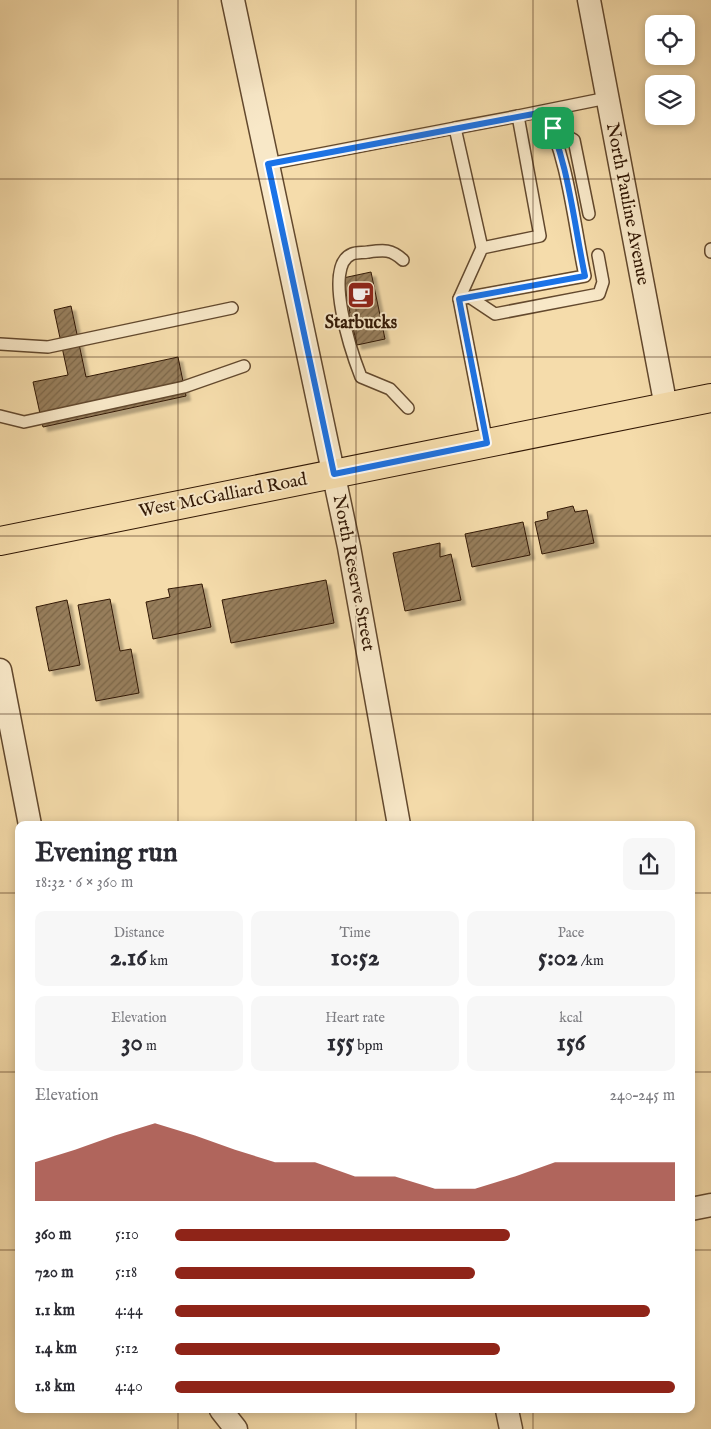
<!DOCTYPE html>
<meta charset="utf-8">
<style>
body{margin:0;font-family:"IM FELL English",serif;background:#f7f7f7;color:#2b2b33;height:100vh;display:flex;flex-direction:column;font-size:19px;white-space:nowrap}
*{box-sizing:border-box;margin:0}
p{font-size:16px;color:#7c7c81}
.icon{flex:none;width:28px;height:28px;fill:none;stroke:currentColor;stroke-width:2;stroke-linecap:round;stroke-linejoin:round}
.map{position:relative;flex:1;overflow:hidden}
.panel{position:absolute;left:15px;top:821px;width:680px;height:592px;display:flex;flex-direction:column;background:#fff;border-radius:10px;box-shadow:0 2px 8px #0003}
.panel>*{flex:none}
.buttons{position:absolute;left:645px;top:15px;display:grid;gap:10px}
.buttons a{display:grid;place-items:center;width:50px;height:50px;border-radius:10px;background:#fff;box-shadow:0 2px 8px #0003;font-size:25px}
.pin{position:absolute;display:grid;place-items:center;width:42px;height:42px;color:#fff;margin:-21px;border-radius:10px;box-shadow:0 2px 8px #0006}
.round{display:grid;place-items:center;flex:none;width:52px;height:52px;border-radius:10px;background:#f7f7f7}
.overview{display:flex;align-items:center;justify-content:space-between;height:85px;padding:0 20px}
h1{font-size:28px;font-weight:700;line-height:38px}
.metrics{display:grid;grid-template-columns:repeat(3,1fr);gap:8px;height:85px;padding:5px 20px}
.metrics div{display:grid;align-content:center;border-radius:10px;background:#f7f7f7;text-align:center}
.metrics b{font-size:25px;font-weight:700}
.metrics small{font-size:14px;font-weight:400}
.metrics p{font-size:14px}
.chart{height:140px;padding:10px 20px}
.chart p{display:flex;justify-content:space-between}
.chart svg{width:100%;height:90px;margin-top:5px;fill:#8f2418;opacity:.7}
ul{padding:0 20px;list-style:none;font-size:16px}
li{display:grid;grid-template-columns:80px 60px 1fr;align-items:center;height:38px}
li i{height:12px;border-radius:6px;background:#8f2418}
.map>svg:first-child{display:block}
.building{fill:url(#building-hatch);stroke:#321805;filter:url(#shadow)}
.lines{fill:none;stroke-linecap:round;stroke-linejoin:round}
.lane-casing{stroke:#63492e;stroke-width:14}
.street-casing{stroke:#63492e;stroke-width:25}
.primary-casing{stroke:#321805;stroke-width:30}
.lane{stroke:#f8e8c8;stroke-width:11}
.street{stroke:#f8e8c8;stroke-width:22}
.primary{stroke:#f5dcab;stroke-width:28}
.route-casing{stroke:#fff;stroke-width:10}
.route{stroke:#1a73e8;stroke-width:6}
.grid{fill:none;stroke:#321805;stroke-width:1;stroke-opacity:0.55}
.labels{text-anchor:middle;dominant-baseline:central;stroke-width:4;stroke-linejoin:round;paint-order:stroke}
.street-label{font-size:18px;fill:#321805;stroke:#f8e8c8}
.poi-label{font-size:18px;font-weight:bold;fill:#321805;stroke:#f8e8c8}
</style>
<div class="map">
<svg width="711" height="1429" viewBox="0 0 711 1429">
<defs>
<pattern id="building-hatch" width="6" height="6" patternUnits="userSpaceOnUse" patternTransform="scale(1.25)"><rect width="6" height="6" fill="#977e5b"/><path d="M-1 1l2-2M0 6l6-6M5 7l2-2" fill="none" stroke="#7c6649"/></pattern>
<filter id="shadow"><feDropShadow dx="4.5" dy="4.5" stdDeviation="1" flood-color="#0004"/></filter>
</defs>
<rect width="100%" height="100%" fill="#f5dcab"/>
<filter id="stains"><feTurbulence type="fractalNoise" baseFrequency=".004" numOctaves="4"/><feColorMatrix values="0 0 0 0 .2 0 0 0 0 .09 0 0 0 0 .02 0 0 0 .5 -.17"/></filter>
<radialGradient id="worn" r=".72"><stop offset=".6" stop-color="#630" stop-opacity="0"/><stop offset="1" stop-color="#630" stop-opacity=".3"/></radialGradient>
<g class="building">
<path d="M371 272 385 339 357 345 353 328 347 329 344 314 350 313 343 278Z"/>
<path d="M71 306 86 377 178 357 186 396 43 427 33 382 68 375 54 310Z"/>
<path d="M573 506 575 512 587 510 594 543 542 554 535 522 548 519 547 512Z"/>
<path d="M523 522 530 555 472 567 465 534Z"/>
<path d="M440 543V557L451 554 461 600 405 611 393 553Z"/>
<path d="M326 580 334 623 231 643 222 600Z"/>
<path d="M202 584 211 627 153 639 146 602 170 597 168 589Z"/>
<path d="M110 599 120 651 131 649 139 693 96 701 78 605Z"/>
<path d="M67 600 80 665 49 671 36 607Z"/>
</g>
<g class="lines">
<g class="lane-casing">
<g id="lane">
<path d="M518 116 607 98"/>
<path d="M553 128 574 140 589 214"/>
<path d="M268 164 455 128"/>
<path d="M482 248 455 128 518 116 540 236 482 248 459 299 487 443"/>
<path d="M711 249V252"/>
<path d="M403 260C391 249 384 250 368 252 363 253 357 252 352 254 322 266 352 354 361 377L390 389 408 408"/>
<path d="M471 298 495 314 599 294 603 282 598 255"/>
<path d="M459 299 585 276C574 225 568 157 544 112"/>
<path d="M0 344 48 347 232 308"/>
<path d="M0 416 24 422 184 387 244 366"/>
</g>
</g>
<g class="street-casing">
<g id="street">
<path d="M233 0 349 547 399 825"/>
<path d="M589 0 666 407"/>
<path d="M0 670 30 825"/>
<path d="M691 1209 711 1205"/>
<path d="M221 1410 236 1429"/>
<path d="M507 1410 511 1429"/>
</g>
</g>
<g class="primary-casing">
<path id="primary" d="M0 541 711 398"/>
</g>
<use href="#lane" class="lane"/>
<use href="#street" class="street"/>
<use href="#primary" class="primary"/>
</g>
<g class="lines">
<g class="route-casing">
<path id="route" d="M544 112C568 157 574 225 585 276L459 299 487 443 334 474 268 164Z"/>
</g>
<use href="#route" class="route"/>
</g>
<path class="grid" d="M178 0V825M356 0V825M533 0V825M0 179H711M0 357H711M0 536H711M0 714H711M0 893H19M691 893H711M0 1072H19M691 1072H711M0 1250H19M691 1250H711M178 1410V1429M356 1410V1429M533 1410V1429"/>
<defs>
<g id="cafe-square" transform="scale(1.4375)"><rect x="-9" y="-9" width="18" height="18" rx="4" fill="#8f2418" stroke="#f8e8c8"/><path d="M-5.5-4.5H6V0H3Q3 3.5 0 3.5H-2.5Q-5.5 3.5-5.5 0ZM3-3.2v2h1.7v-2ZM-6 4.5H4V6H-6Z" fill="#fff"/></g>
</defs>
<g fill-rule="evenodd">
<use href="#cafe-square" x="361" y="295"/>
</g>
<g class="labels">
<g class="street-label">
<text transform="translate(627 204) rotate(79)">North Pauline Avenue</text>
<text transform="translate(223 496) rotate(-11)">West McGalliard Road</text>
<text transform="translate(353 573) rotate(79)">North Reserve Street</text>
</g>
<g class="poi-label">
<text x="361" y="323">Starbucks</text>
</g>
</g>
<rect width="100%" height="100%" filter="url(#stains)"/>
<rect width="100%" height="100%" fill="url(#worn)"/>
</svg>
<div class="buttons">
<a><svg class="icon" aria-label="locate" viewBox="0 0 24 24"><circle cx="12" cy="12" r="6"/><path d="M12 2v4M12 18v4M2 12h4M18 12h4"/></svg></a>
<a><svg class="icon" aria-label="layers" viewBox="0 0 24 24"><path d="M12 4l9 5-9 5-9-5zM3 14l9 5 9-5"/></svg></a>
</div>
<div class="pin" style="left:553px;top:128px;background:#1e9e55"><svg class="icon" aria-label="arrive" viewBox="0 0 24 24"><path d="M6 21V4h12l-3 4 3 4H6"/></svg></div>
<section class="panel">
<div class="overview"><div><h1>Evening run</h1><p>18:32 · 6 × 360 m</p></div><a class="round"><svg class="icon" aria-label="share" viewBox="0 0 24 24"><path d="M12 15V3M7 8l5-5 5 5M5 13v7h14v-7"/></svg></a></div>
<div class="metrics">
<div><p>Distance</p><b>2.16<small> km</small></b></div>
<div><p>Time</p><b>10:52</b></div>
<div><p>Pace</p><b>5:02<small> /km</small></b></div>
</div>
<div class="metrics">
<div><p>Elevation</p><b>30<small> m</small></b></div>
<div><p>Heart rate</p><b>155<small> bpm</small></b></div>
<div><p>kcal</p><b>156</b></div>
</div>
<div class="chart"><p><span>Elevation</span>240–245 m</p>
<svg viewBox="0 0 160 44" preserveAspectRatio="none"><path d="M0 44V25L10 19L20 12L30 6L40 12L50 19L60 25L70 25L80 32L90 32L100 38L110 38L120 32L130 25L140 25L150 25L160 25V44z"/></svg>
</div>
<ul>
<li><b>360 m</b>5:10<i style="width:67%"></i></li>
<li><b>720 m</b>5:18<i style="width:60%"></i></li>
<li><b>1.1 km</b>4:44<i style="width:95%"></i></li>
<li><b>1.4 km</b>5:12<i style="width:65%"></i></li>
<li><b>1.8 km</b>4:40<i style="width:100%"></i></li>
</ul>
</section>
</div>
